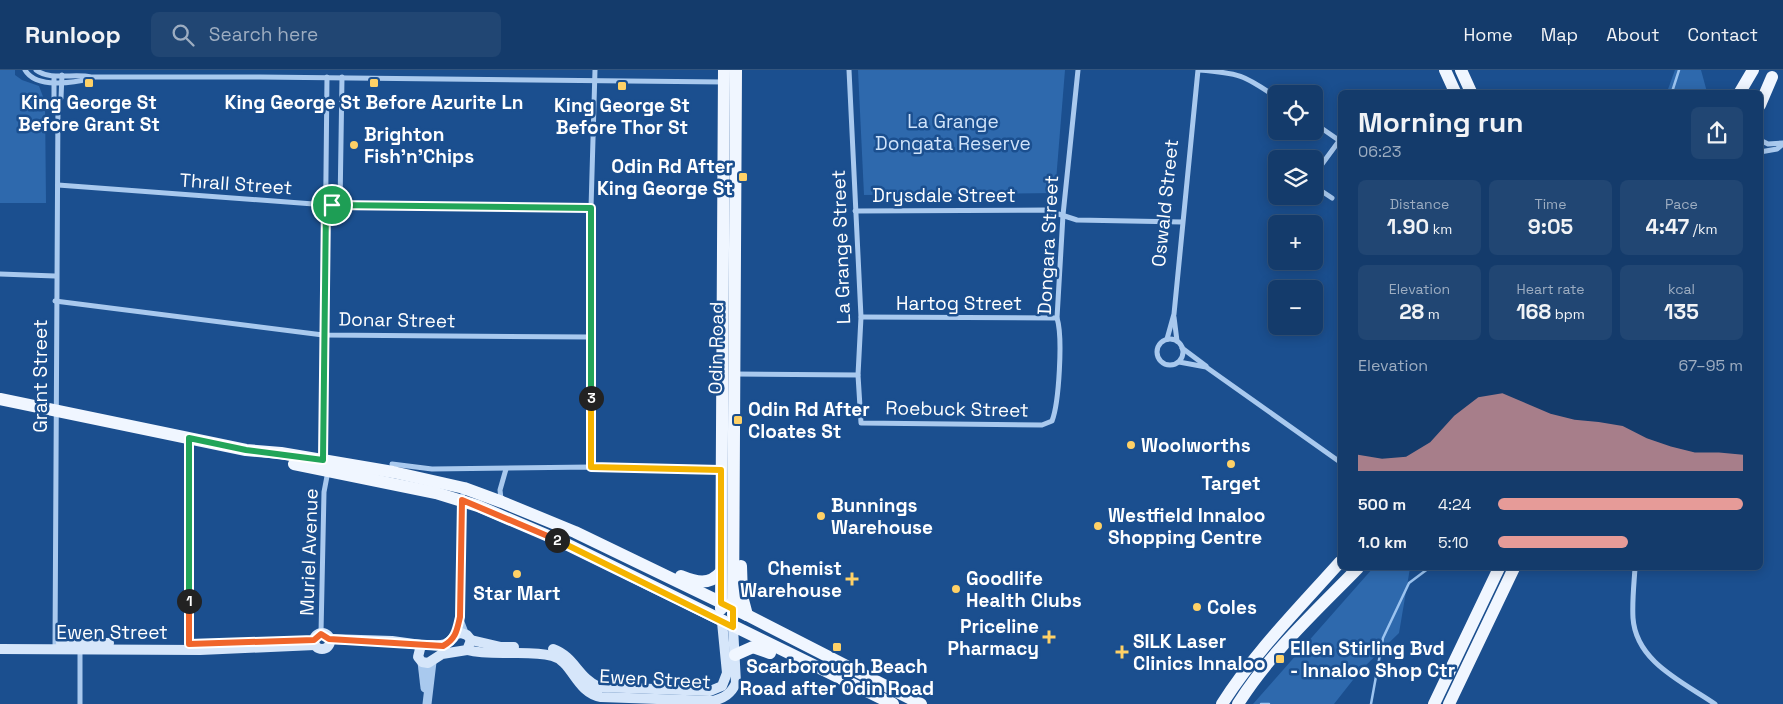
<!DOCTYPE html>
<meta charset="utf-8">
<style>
body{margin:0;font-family:"Space Grotesk",sans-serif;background:#214673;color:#f1f3f6;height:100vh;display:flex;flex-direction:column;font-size:19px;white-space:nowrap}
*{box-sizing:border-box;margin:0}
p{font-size:16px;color:#9dadc1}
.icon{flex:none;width:28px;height:28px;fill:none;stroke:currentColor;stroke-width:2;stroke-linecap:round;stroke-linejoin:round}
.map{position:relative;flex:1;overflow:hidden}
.details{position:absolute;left:1338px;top:20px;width:425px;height:480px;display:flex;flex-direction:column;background:#143b6b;border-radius:8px;box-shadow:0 2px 12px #0003,0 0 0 1px #33557e}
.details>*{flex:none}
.controls{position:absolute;left:1268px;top:15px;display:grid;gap:10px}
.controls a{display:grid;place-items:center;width:55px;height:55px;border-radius:8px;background:#143b6b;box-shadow:0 2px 12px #0003,0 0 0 1px #33557e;font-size:25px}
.pin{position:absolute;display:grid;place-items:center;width:42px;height:42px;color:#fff;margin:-21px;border:2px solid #fff;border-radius:50%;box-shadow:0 1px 5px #0007}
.km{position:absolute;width:25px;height:25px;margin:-12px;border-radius:50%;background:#222;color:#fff;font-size:14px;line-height:25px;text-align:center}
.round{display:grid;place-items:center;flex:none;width:52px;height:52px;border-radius:8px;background:#214673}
.summary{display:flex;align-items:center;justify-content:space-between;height:85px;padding:0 20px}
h1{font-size:28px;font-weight:700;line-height:38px}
.stats{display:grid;grid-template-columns:repeat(3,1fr);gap:8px;height:85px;padding:5px 20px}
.stats div{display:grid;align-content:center;border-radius:8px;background:#214673;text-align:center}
.stats b{font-size:21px;font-weight:700}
.stats small{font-size:14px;font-weight:400}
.stats p{font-size:14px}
.chart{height:140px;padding:10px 20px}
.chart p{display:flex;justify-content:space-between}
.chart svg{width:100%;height:90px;margin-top:5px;fill:#e69b98;opacity:.7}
ul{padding:0 20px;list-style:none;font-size:16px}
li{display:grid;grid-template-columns:80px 60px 1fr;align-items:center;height:38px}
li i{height:12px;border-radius:6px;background:#e69b98}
header{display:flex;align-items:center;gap:30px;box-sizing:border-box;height:70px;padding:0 25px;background:#143b6b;border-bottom:1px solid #33557e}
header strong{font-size:24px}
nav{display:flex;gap:28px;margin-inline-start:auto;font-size:18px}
.search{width:350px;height:45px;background:#214673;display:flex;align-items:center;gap:12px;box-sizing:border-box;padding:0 18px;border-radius:8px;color:#9dadc1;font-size:19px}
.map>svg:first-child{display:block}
.green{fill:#2e69ad}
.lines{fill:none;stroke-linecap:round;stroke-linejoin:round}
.stream{stroke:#9cc4f0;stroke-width:2.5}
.minor{stroke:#a9c9ee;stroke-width:5}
.tertiary{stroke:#a9c9ee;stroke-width:9}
.secondary{stroke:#d6e6fa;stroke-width:10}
.primary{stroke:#f0f6ff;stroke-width:12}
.split-1-casing{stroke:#fff;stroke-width:10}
.split-2-casing{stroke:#fff;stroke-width:10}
.split-3-casing{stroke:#fff;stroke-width:10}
.split-4-casing{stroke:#fff;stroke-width:10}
.split-1{stroke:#22a559;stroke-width:6}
.split-2{stroke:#f0652b;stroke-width:6}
.split-3{stroke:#f5b400;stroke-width:6}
.split-4{stroke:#22a559;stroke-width:6}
.poi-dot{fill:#ffd166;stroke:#1b4f8f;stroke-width:2}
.labels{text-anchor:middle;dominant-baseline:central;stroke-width:5;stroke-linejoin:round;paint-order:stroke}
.poi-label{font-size:19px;font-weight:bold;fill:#fff;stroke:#1b4f8f;text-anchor:start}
.park-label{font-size:19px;fill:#cfe3fa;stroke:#1b4f8f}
.street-label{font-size:19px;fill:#fff;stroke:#1b4f8f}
</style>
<header>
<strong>Runloop</strong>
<div class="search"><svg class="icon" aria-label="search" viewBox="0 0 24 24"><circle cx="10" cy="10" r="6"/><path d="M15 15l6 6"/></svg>Search here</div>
<nav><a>Home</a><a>Map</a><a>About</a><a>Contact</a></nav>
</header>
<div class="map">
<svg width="1783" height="634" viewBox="0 0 1783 634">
<rect width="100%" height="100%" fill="#1b4f8f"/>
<g class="green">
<path d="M0 0H15V5L22 10 39 16 45 32 46 133H0Z"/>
<path d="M858 0H1065L1055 123 864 125Z"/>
<path d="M1675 0H1701L1707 22H1667Z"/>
<path d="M1373 498H1410L1399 563 1360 601 1334 634H1253Z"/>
</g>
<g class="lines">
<g class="stream">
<path d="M1672 22 1679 0"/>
<path d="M1261 634H1269"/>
<path d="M1371 634 1383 568 1409 513 1429 498"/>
</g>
<g class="minor">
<path d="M25 0C36 19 74 13 91 8"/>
<path d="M36 0C50 11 75 3 91 7H260L724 12"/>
<path d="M849 0 861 247 858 305 861 353 1042 355 1052 351C1059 333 1063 267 1057 248L1063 145 1078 0"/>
<path d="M1199 0C1239 3 1244 5 1276 27"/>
<path d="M54 9V28L58 32"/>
<path d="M1314 53 1340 71"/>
<path d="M1760 70 1768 74 1783 73"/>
<path d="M1760 82 1777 79 1783 74"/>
<path d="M1314 105 1339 71"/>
<path d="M58 115 327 135 591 138"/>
<path d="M1314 116 1332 128"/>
<path d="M340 136 342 7"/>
<path d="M855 141 1046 140 1077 150 1182 152"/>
<path d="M0 204 55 206"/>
<path d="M55 231 323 265 590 267"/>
<path d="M861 247 1057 248"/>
<path d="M1174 247 1177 271"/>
<path d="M1167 269 1174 244 1198 0"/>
<circle cx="1170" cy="282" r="13"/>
<path d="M1182 278 1206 296"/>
<path d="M1179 292 1206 297 1340 392"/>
<path d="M735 304 858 305"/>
<path d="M189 369V580"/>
<path d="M323 389 327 7"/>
<path d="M392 394 432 399 591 397 721 401"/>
<path d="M591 397V138L595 0"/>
<path d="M501 429 500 420 506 399"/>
<path d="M1635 498C1634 514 1632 531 1633 548 1636 592 1683 612 1715 634"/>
<path d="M460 547 467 565"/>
<path d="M321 563 324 422 328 401"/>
<path d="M456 564C466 516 454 466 464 418"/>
<path d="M80 578V634"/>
<path d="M55 579 58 32 61 28 62 5"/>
</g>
<g class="tertiary">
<path d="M422 592 425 618"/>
<path d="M427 634 432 592"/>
</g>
<g class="secondary">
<path d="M461 563 467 565 471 570 467 580 442 584 428 593 422 592 418 587 421 575C437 574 446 580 456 564Z"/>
<circle cx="322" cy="571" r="8"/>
<path d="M329 569 392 571 421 575"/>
<path d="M471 570 501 577H514"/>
<path d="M61 573H109"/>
<path d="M0 579 200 580 315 575"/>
<path d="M553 579C575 587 578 608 599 617L710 621 722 616 727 603 722 552"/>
<path d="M467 580C495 587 527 579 552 586 573 591 575 622 601 627L713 631C724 628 731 624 736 613L733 557"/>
</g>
<g class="primary">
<path d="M1445 0 1455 22"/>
<path d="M1461 0 1471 22"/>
<path d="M1740 22 1753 0"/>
<path d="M1760 35 1772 7"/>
<path d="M0 329 246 380 281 383 393 402 464 418 502 432 575 462 747 545 921 634"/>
<path d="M294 394 436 423 478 436 560 471 893 634"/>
<path d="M741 496 742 526 747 545"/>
<path d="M681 506C696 512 709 516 721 502"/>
<path d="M721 539 724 0"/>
<path d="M733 545 736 0"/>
<path d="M735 585 753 577 770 583"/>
<path d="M1222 634C1255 582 1299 538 1340 492"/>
<path d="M1238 634C1270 583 1316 541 1358 498"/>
<path d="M1434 634 1499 498"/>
<path d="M1449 634 1514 498"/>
</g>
</g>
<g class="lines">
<g class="split-1-casing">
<path id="split-1" d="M189 531V368L246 380 323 390 326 135H332"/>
</g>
<g class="split-2-casing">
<path id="split-2" d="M189 531V574L314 570 321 564 329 569 443 576C456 569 457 560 460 547L462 430 557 470"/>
</g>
<g class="split-3-casing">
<path id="split-3" d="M557 470 733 557V539L721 533V400L591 397V328"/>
</g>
<g class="split-4-casing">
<path id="split-4" d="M332 135 591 138V328"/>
</g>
<use href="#split-1" class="split-1"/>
<use href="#split-2" class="split-2"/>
<use href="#split-3" class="split-3"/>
<use href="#split-4" class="split-4"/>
</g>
<g class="poi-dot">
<rect x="84" y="8" width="10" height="10" rx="2.5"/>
<rect x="369" y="8" width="10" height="10" rx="2.5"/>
<rect x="617" y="11" width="10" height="10" rx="2.5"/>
<circle cx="354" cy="75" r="5"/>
<rect x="738" y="102" width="10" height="10" rx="2.5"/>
<rect x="733" y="345" width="10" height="10" rx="2.5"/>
<circle cx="1131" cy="375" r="5"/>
<circle cx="1231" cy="394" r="5"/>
<circle cx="821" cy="446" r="5"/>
<circle cx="1098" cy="456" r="5"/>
<circle cx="517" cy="504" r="5"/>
<path d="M849.5 501.5h5v5h5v5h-5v5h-5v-5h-5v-5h5z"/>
<circle cx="956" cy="519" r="5"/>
<circle cx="1197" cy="537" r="5"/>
<path d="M1046.5 559.5h5v5h5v5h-5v5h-5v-5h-5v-5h5z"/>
<rect x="832" y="572" width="10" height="10" rx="2.5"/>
<path d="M1119.5 574.5h5v5h5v5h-5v5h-5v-5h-5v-5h5z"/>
<rect x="1275" y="584" width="10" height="10" rx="2.5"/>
</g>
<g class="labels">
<g class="poi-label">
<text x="89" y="32" text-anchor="middle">King George St<tspan x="89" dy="22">Before Grant St</tspan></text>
<text x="374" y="32" text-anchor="middle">King George St Before Azurite Ln</text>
<text x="622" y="35" text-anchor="middle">King George St<tspan x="622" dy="22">Before Thor St</tspan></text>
<text x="364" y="64">Brighton<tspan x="364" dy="22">Fish'n'Chips</tspan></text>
<text x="733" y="96" text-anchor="end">Odin Rd After<tspan x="733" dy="22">King George St</tspan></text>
<text x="748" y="339">Odin Rd After<tspan x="748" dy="22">Cloates St</tspan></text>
<text x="1141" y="375">Woolworths</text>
<text x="1231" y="413" text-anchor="middle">Target</text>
<text x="831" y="435">Bunnings<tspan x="831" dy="22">Warehouse</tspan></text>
<text x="1108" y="445">Westfield Innaloo<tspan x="1108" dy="22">Shopping Centre</tspan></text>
<text x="842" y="498" text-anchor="end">Chemist<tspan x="842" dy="22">Warehouse</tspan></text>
<text x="966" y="508">Goodlife<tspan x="966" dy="22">Health Clubs</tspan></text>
<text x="517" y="523" text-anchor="middle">Star Mart</text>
<text x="1207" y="537">Coles</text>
<text x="1039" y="556" text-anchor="end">Priceline<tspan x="1039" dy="22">Pharmacy</tspan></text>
<text x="1133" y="571">SILK Laser<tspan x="1133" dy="22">Clinics Innaloo</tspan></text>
<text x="1290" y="578">Ellen Stirling Bvd<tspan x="1290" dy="22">- Innaloo Shop Ctr</tspan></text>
<text x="837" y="596" text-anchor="middle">Scarborough Beach<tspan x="837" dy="22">Road after Odin Road</tspan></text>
</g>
<g class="park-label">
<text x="953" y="51">La Grange<tspan x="953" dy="22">Dongata Reserve</tspan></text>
</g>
<g class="street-label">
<text transform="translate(236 114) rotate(4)">Thrall Street</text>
<text x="944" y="125">Drysdale Street</text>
<text transform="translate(1165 133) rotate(-84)">Oswald Street</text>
<text transform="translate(1048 175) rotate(-87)">Dongara Street</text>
<text transform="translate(841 177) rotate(-92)">La Grange Street</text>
<text x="959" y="233">Hartog Street</text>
<text transform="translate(397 250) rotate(1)">Donar Street</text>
<text transform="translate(716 278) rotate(-89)">Odin Road</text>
<text transform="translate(40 306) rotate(-90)">Grant Street</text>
<text transform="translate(957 339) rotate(1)">Roebuck Street</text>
<text transform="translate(309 482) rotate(-88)">Muriel Avenue</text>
<text x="112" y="562">Ewen Street</text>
<text transform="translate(655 609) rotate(3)">Ewen Street</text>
</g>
</g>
</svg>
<div class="controls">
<a><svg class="icon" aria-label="locate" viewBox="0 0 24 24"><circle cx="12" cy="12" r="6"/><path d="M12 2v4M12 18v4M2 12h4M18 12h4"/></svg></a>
<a><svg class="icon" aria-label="layers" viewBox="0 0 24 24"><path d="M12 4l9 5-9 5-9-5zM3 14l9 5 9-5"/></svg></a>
<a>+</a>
<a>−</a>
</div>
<div class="pin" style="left:332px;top:135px;background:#1e9e55"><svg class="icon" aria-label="arrive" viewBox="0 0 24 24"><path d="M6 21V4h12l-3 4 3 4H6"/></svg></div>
<b class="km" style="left:189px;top:531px">1</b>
<b class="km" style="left:557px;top:470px">2</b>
<b class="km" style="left:591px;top:328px">3</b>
<section class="details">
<div class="summary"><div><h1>Morning run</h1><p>06:23</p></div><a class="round"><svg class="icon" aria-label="share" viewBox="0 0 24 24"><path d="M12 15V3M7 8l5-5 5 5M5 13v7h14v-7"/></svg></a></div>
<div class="stats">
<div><p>Distance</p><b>1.90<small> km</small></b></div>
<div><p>Time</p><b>9:05</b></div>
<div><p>Pace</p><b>4:47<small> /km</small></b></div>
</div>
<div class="stats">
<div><p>Elevation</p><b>28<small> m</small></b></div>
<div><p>Heart rate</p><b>168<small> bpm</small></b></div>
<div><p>kcal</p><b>135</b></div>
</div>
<div class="chart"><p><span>Elevation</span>67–95 m</p>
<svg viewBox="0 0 160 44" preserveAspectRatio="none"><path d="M0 44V36L10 38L20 37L30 30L40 17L50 8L60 6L70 11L80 16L90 19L100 20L110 22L120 28L130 32L140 35L150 35L160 36V44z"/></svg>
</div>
<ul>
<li><b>500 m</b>4:24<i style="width:100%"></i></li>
<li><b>1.0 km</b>5:10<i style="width:53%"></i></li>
</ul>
</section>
</div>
